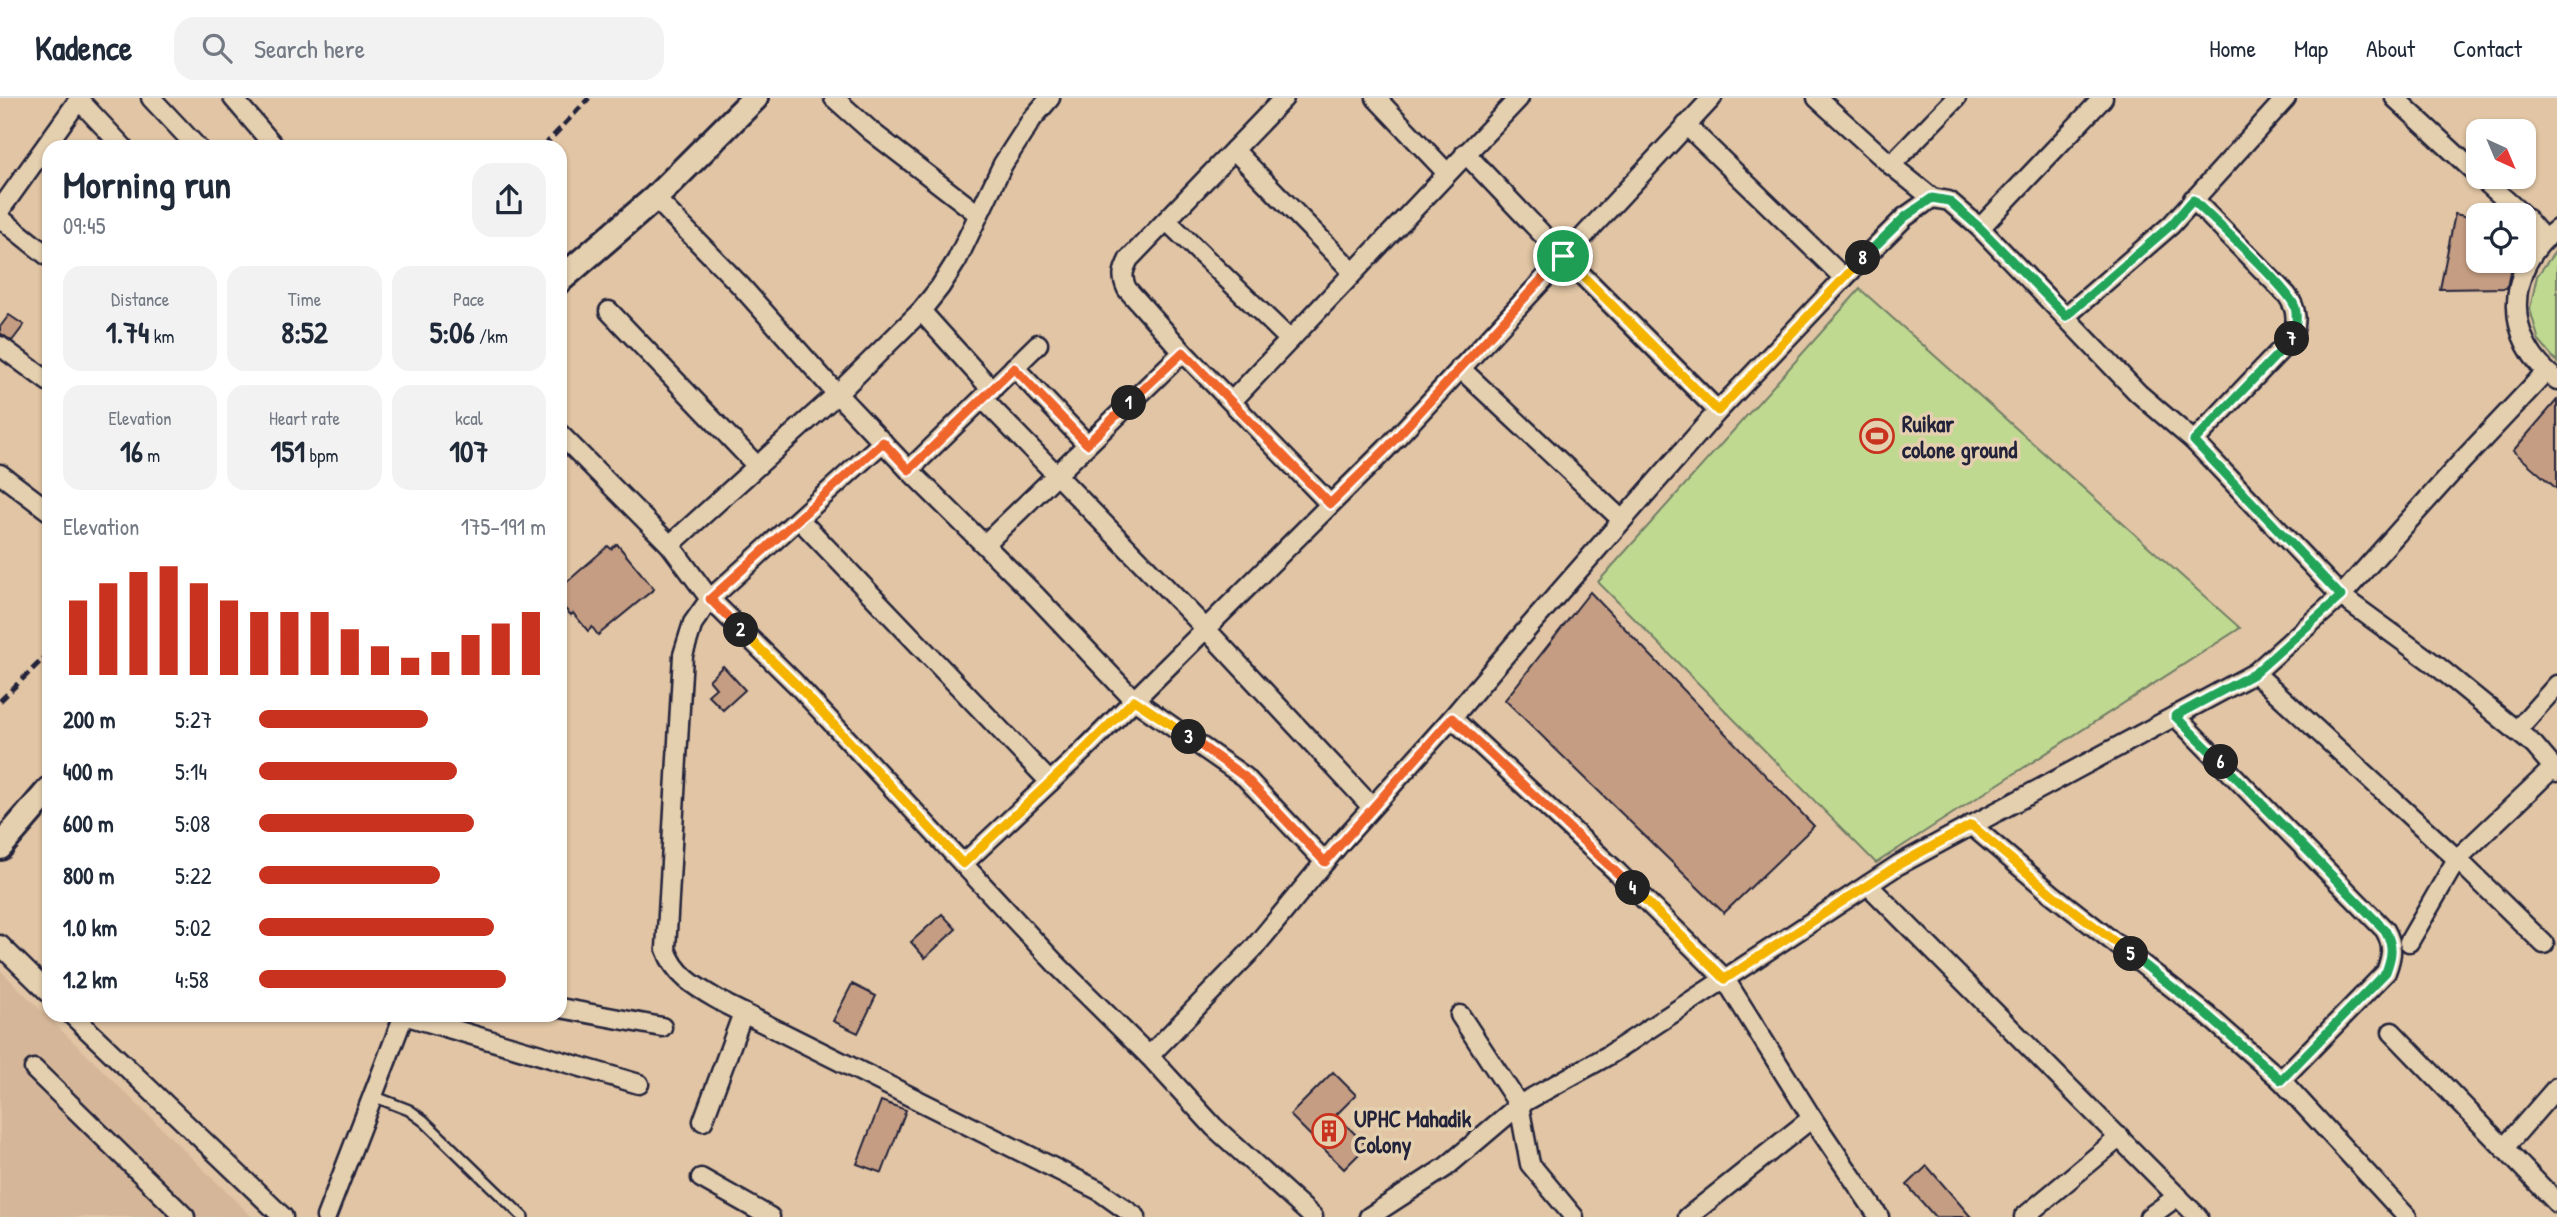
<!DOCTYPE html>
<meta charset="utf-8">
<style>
body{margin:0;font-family:"Patrick Hand",sans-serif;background:#f2f2f3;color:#1f2937;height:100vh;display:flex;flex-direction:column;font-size:26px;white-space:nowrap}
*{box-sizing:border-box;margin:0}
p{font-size:23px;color:#747a83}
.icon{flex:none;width:38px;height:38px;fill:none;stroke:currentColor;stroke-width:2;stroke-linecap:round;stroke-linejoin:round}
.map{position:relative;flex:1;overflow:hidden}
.drawer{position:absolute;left:42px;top:42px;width:525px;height:882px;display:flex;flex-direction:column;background:#fff;border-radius:21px;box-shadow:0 2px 5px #0004}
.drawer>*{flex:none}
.needle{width:46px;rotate:136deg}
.tools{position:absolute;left:2466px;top:21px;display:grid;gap:14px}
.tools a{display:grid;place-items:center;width:70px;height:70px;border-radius:14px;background:#fff;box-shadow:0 2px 5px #0004;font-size:35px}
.pin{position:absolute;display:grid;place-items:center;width:60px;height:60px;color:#fff;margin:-30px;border:4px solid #fff;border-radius:50%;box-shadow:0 2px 7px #0007}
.km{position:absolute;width:35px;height:35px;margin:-18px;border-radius:50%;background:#222;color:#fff;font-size:19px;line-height:35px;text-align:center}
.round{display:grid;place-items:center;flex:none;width:74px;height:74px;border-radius:21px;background:#f2f2f3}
.headline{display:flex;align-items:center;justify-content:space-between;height:119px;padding:0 21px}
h1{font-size:38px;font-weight:800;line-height:52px}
.metrics{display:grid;grid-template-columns:repeat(3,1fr);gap:10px;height:119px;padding:7px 21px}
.metrics div{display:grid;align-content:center;border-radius:18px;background:#f2f2f3;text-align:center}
.metrics b{font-size:30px;font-weight:800}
.metrics small{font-size:19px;font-weight:400}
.metrics p{font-size:19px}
.chart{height:196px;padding:14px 21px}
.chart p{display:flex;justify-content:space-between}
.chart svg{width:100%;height:126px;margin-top:7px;stroke:#c8321e;stroke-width:6}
ul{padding:0 21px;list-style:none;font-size:23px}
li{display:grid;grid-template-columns:112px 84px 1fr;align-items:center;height:52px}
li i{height:18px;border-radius:9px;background:#c8321e}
header{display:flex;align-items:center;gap:42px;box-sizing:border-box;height:98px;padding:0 35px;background:#fff;border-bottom:2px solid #e0e1e3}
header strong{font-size:33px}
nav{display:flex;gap:38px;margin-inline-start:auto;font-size:24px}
.search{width:490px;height:63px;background:#f2f2f3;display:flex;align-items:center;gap:18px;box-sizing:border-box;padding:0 24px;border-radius:21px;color:#747a83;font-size:26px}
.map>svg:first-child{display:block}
.built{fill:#d5b698}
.green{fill:#c0d990;stroke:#717e66;stroke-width:2}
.building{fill:#c59d82;stroke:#22223b;stroke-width:2}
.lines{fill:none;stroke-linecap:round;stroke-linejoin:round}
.lane-casing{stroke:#22223b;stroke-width:14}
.street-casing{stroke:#22223b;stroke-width:23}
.secondary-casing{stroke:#22223b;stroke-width:30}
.lane{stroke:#e4cfae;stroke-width:9}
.street{stroke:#e4cfae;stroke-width:18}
.secondary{stroke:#e4cfae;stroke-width:24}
.rail{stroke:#22223b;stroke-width:5;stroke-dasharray:10 5;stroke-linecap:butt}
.split-1-casing{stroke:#fff;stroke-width:14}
.split-2-casing{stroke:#fff;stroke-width:14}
.split-3-casing{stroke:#fff;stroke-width:14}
.split-4-casing{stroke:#fff;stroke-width:14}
.split-5-casing{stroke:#fff;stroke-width:14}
.split-6-casing{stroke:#fff;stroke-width:14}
.split-7-casing{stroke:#fff;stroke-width:14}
.split-8-casing{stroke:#fff;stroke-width:14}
.split-9-casing{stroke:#fff;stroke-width:14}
.split-1{stroke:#f0652b;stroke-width:9}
.split-2{stroke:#f0652b;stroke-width:9}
.split-3{stroke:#f5b400;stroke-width:9}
.split-4{stroke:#f0652b;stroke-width:9}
.split-5{stroke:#f5b400;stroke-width:9}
.split-6{stroke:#22a559;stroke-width:9}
.split-7{stroke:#22a559;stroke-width:9}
.split-8{stroke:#22a559;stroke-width:9}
.split-9{stroke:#f5b400;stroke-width:9}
.labels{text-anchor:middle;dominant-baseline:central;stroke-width:7;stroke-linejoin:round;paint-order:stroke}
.poi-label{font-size:23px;font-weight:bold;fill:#22223b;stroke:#e4cfae;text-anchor:start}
</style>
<header>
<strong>Kadence</strong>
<div class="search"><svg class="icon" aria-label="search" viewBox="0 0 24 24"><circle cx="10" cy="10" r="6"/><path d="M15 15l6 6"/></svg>Search here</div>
<nav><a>Home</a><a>Map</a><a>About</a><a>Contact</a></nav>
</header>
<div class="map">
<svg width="2557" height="1119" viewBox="0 0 2557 1119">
<rect width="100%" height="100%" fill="#e1c5a4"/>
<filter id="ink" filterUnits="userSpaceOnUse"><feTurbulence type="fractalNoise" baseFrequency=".0143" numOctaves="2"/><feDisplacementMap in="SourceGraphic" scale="14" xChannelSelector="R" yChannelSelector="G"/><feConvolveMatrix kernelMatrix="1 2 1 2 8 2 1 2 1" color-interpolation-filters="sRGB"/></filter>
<g filter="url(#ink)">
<path class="built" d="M0 872 252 1119H0Z"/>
<g class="green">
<path d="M2557 151V264L2539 243 2530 211 2537 178Z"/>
<path d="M1860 191 2240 530 1876 765 1598 484Z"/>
</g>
<g class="building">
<path d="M2455 116 2478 121V163H2512L2507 190 2440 191Z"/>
<path d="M9 217 24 227 12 243 0 235V229Z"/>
<path d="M2557 302V391L2513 353Z"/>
<path d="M617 446 654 491 598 537 592 529 588 533 573 515 571 517 560 506V490L608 448 611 451Z"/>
<path d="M1590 494 1814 728 1724 815 1505 602Z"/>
<path d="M723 568 745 592 723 612 708 597 716 590 709 582Z"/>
<path d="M942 816 956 831 925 860 911 844Z"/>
<path d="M852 886 876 898 858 935 833 923Z"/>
<path d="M1333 974 1356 997 1336 1017 1367 1048 1344 1071 1290 1017Z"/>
<path d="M881 1003 906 1012 882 1075 857 1066Z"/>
<path d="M1927 1068 1971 1119H1935L1907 1087Z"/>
</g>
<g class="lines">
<g class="lane-casing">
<path id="lane" d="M373 998 409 1012 424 1023 523 1119"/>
</g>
<g class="street-casing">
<g id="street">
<path d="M151 0 197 49"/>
<path d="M233 0 275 49"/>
<path d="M834 0 872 34 978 116"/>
<path d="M1284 0 1129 161C1123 173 1121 178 1127 191L1183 254 1330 406"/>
<path d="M1376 0 1447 75"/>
<path d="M1817 0 1891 67 1932 100"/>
<path d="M2395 0 2478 77"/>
<path d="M79 2 123 49"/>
<path d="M1686 27 1844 180"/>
<path d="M1234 52 1353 174"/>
<path d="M1465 55 1563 158 1718 313"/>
<path d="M1891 67 1956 0"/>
<path d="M2480 79 2525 119 2544 141"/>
<path d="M655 100 740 187 837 296 909 372 1035 497 1134 602 1245 679 1325 764"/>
<path d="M2193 101 2287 197C2298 212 2297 224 2292 240L2194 343"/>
<path d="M0 112 80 0"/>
<path d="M0 120 49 159"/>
<path d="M1167 123 1290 242"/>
<path d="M1980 130 2103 0"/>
<path d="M2557 131C2504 169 2503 244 2557 282"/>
<path d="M609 213 757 368"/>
<path d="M921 213 992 292"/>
<path d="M2066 218 2171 127 2286 0"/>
<path d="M0 248 49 284"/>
<path d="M1014 269 1087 346"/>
<path d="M1460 270 1622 422"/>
<path d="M983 301 1205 530 1372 709"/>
<path d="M1232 303 1519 0"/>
<path d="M560 336 670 447 710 501 795 585 1056 866 1149 958 1214 1029 1313 1119"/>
<path d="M883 344 710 501 693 525 683 557 666 851C676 881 702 892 727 907L1098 1092 1136 1119"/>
<path d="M909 372 1038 246"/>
<path d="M0 376 49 413"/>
<path d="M799 421 1050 684"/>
<path d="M985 446 1183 254"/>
<path d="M670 447 837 296 921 213 940 189 957 162 1003 66 1032 21 1050 0"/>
<path d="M2255 575 2457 761 2544 846"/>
<path d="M2175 618 2385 832C2394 848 2392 858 2386 874L2281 982"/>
<path d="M1452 620 1616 773 1725 881 1812 1020 1688 1119"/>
<path d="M2516 633 2557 587"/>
<path d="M1971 727 2052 796 2206 916 2281 982 2407 1119"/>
<path d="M963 766 1082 654 1386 351 1712 0"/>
<path d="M1868 787 2198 1119"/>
<path d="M2409 844 2457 761 2553 670"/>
<path d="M0 847 49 895"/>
<path d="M560 910 662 929"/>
<path d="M72 917 283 1119"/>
<path d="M1460 917 1519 1007 1530 1066 1574 1119"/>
<path d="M2392 934 2504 1050"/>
<path d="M1149 958 1253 851 1342 743 1452 620 1528 530 1718 313 1844 180 1905 119 1932 100 1949 103 1980 130 2138 295 2194 343 2341 498 2437 568 2534 647 2557 674"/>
<path d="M34 971 185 1119"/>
<path d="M2557 989 2504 1050 2557 1105"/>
<path d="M1812 1020 1879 1119"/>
<path d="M703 1023 743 915"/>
<path d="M701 1080 770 1119"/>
<path d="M326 1119 404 917 639 986"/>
<path d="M1369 1119 1446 1069 1519 1007 1609 957 1898 767 2255 575 2341 498 2463 362 2546 274"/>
<path d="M2024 1119 2120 1039"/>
<path d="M2149 1119 2178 1098"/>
</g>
</g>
<g class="secondary-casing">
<g id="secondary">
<path d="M560 182 655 100 755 0"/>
<path d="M0 749 49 692"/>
</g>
</g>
<use href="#lane" class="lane"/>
<use href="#street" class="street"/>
<use href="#secondary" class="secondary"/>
<g class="rail">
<path d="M543 49 589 0"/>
<path d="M0 603 49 555"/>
</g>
</g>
</g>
<g class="lines" filter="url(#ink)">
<g class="split-1-casing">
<path id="split-1" d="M1129 305 1183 254 1330 406 1386 351 1563 158"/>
</g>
<g class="split-2-casing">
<path id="split-2" d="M741 532 710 501 883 344 909 372 1014 270 1087 346 1129 305"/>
</g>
<g class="split-3-casing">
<path id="split-3" d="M741 532 795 585 963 766 1082 654 1134 602 1189 639"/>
</g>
<g class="split-4-casing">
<path id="split-4" d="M1189 639 1245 679 1325 764 1452 620 1633 790"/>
</g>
<g class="split-5-casing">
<path id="split-5" d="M1633 790 1725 881 1898 767 1971 727 2052 796 2131 856"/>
</g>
<g class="split-6-casing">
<path id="split-6" d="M2131 856 2206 916 2281 982 2386 874C2392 858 2394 848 2385 832L2221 664"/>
</g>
<g class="split-7-casing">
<path id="split-7" d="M2221 664 2175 618 2255 575 2341 498 2194 343 2292 241"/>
</g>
<g class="split-8-casing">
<path id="split-8" d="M1863 160 1905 119 1932 100 1949 103 1980 130 2066 218 2171 127 2193 102C2211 120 2289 190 2295 209 2298 220 2295 230 2292 241"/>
</g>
<g class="split-9-casing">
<path id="split-9" d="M1563 158 1718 313 1863 160"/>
</g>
<use href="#split-1" class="split-1"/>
<use href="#split-2" class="split-2"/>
<use href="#split-3" class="split-3"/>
<use href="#split-4" class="split-4"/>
<use href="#split-5" class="split-5"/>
<use href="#split-6" class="split-6"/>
<use href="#split-7" class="split-7"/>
<use href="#split-8" class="split-8"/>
<use href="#split-9" class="split-9"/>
</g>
<defs>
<g id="stadium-ring" transform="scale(1.75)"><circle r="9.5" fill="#e4cfae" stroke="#c8321e" stroke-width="1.5"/><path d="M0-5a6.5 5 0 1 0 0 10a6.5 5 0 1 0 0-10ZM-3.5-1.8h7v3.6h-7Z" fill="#c8321e"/></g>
<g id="building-ring" transform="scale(1.75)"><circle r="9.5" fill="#e4cfae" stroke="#c8321e" stroke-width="1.5"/><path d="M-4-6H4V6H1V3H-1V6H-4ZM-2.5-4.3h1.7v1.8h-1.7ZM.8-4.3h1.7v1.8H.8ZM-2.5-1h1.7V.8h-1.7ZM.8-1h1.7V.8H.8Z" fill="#c8321e"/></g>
</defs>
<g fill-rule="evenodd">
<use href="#stadium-ring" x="1877" y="338"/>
<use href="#building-ring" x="1329" y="1033"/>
</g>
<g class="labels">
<g class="poi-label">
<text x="1902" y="325">Ruikar<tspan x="1902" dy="26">colone ground</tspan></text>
<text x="1354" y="1020">UPHC Mahadik<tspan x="1354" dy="26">Colony</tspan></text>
</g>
</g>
</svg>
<div class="tools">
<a><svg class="needle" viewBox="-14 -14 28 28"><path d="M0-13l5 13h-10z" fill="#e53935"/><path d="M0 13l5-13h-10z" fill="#747a83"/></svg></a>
<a><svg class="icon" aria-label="locate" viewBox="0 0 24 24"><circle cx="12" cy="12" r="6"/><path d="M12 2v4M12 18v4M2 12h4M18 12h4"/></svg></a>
</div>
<div class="pin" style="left:1563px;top:158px;background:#1e9e55"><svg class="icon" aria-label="arrive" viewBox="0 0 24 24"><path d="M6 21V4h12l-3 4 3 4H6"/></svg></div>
<b class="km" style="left:1129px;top:305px">1</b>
<b class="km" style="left:741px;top:532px">2</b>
<b class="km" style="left:1189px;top:639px">3</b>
<b class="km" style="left:1633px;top:790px">4</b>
<b class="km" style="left:2131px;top:856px">5</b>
<b class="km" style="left:2221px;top:664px">6</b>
<b class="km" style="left:2292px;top:241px">7</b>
<b class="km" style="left:1863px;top:160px">8</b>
<section class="drawer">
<div class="headline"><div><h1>Morning run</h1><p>09:45</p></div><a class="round"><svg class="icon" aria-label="share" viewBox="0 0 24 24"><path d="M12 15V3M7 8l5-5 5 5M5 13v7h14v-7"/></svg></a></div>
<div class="metrics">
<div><p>Distance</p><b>1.74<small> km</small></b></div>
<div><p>Time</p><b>8:52</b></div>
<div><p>Pace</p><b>5:06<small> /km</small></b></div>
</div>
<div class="metrics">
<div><p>Elevation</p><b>16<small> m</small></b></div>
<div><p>Heart rate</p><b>151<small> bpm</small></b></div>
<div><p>kcal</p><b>107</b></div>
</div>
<div class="chart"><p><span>Elevation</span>175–191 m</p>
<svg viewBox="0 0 160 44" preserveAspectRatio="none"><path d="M5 44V18M15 44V12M25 44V8M35 44V6M45 44V12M55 44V18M65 44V22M75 44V22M85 44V22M95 44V28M105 44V34M115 44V38M125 44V36M135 44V30M145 44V26M155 44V22"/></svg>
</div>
<ul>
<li><b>200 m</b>5:27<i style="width:59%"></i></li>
<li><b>400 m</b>5:14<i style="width:69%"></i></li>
<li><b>600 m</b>5:08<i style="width:75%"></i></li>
<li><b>800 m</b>5:22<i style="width:63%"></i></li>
<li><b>1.0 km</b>5:02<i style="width:82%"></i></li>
<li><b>1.2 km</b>4:58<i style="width:86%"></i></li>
</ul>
</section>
</div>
